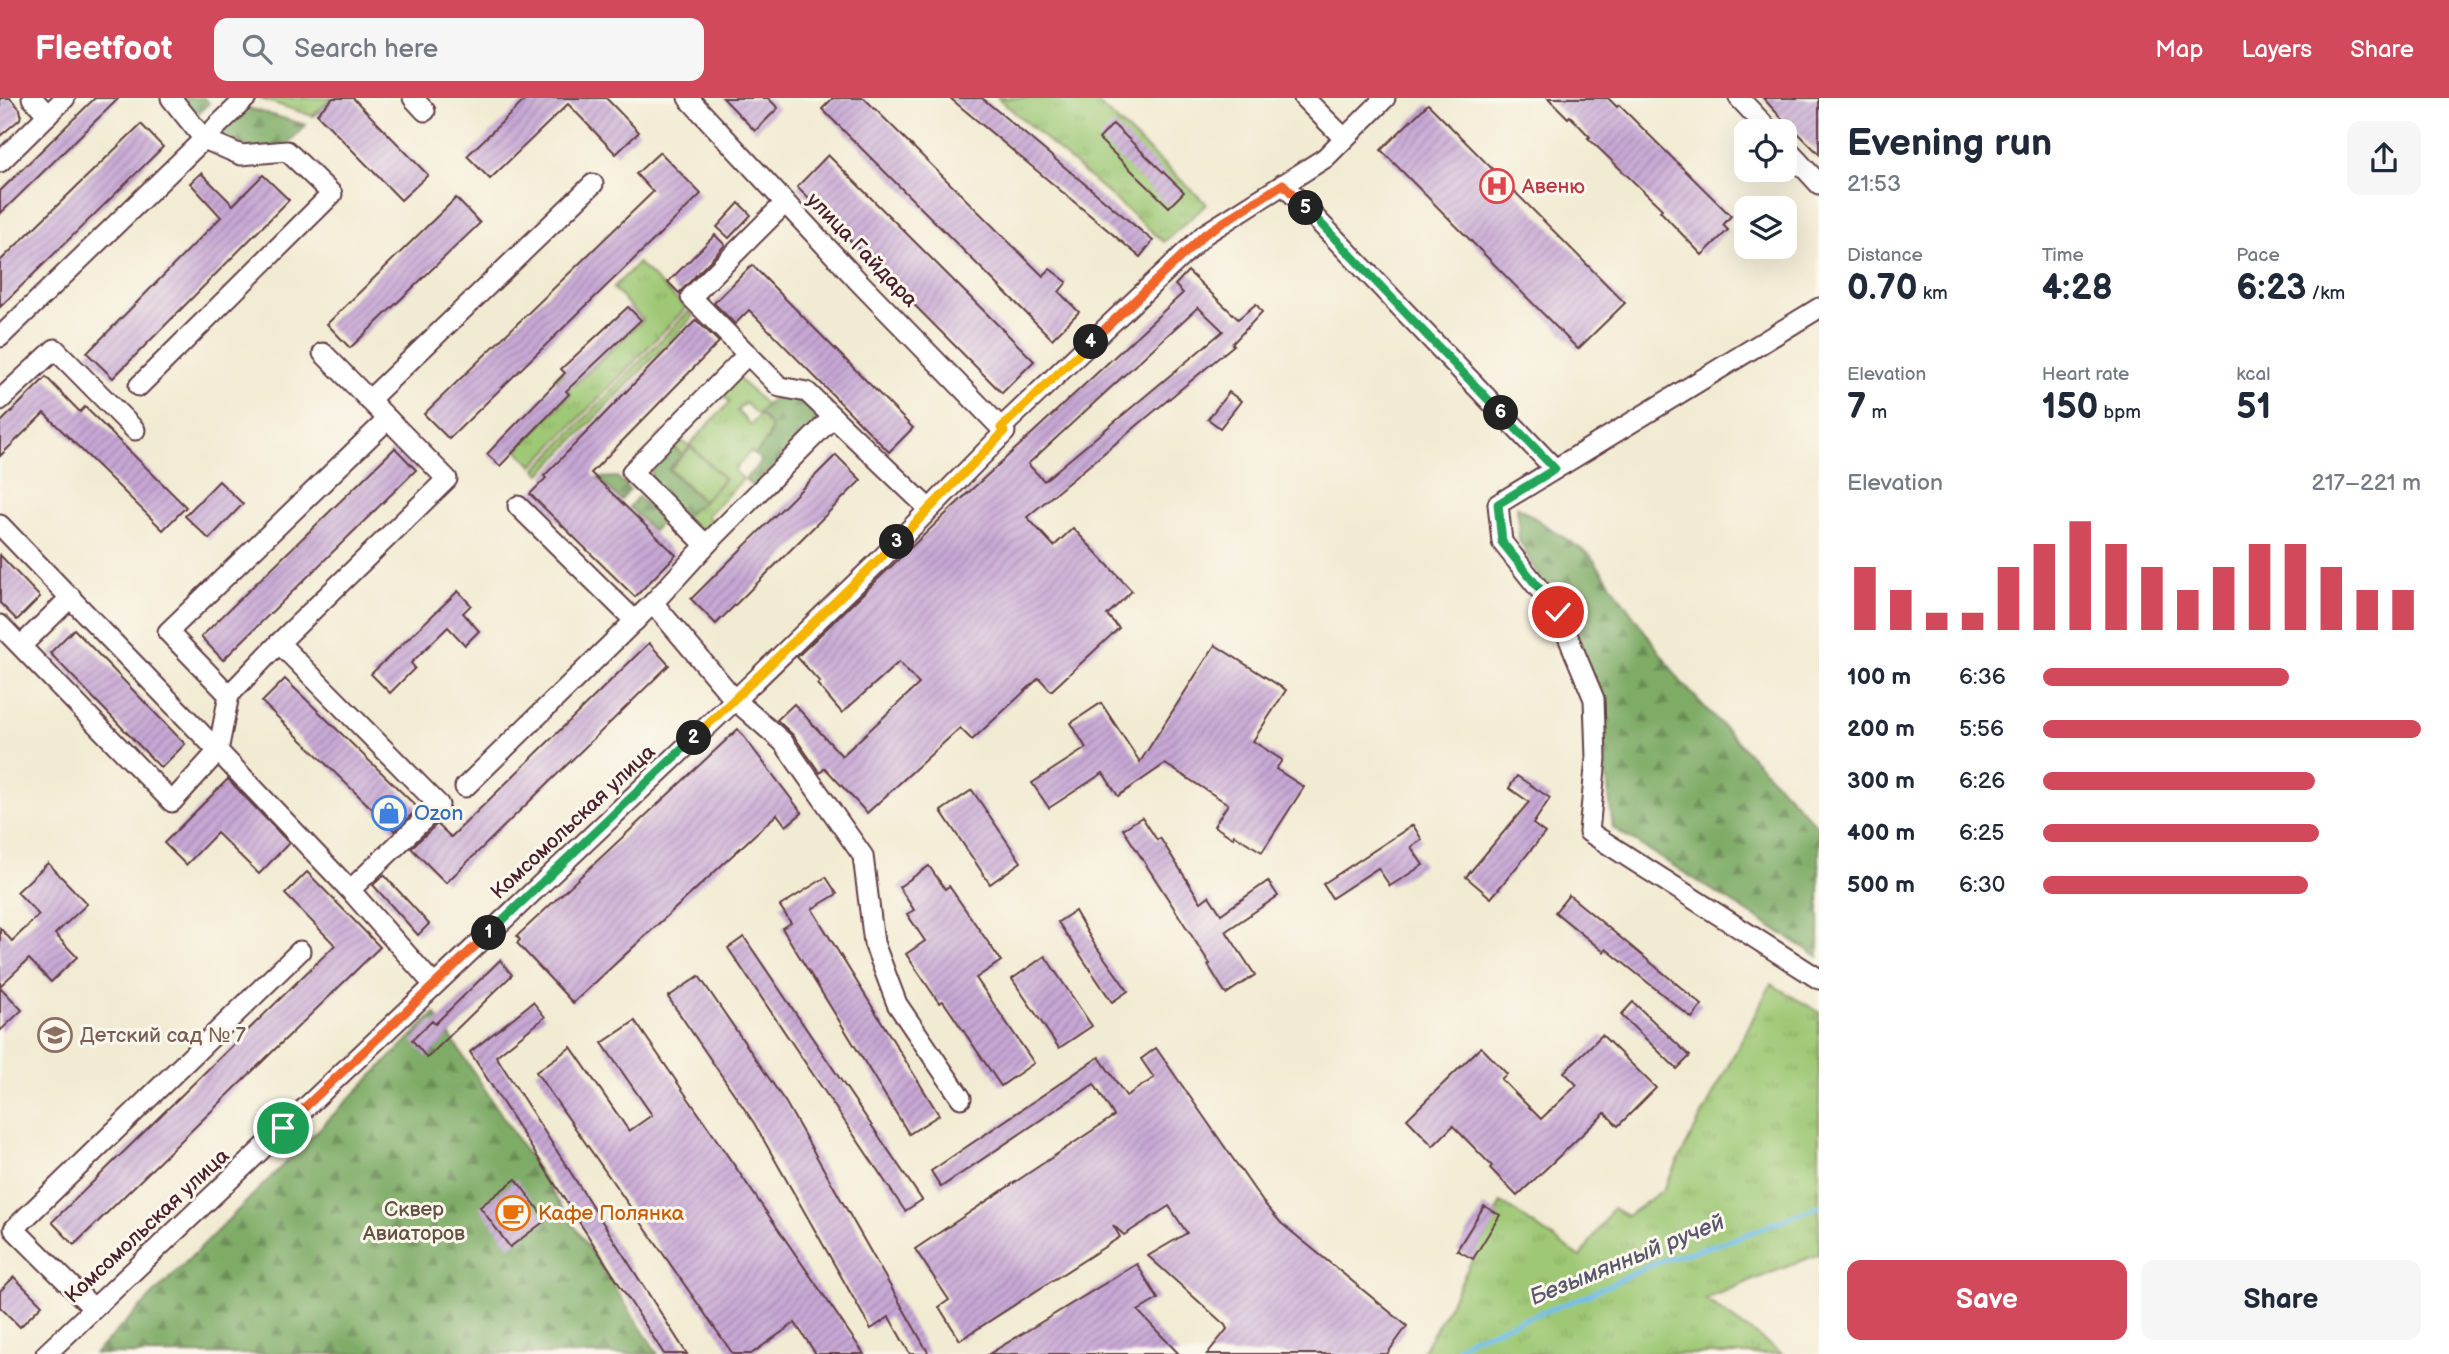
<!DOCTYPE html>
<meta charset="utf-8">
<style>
body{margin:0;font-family:"Balsamiq Sans",sans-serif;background:#f6f6f7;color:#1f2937;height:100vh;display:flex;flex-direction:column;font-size:26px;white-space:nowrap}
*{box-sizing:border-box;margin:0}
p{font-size:23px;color:#747a83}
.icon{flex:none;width:38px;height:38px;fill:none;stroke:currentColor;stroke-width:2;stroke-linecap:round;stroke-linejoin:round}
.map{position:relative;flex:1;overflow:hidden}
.panel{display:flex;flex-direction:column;background:#fff;width:630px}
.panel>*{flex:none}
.buttons{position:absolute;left:1734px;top:21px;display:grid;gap:14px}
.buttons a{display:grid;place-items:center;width:63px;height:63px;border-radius:14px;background:#fff;box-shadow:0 7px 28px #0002;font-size:35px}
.pin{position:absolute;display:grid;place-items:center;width:60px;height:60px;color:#fff;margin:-30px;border:4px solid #fff;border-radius:50%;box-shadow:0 2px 7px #0007}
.km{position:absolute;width:35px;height:35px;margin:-18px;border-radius:50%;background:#222;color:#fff;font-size:19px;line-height:35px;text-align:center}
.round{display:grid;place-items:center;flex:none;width:74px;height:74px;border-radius:14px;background:#f6f6f7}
.summary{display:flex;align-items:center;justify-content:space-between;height:119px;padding:0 28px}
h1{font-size:38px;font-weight:700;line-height:52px}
.figures{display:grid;grid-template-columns:repeat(3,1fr);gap:10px;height:119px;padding:7px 28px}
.figures div{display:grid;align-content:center}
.figures b{font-size:35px;font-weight:700}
.figures small{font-size:19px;font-weight:400}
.figures p{font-size:19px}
.chart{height:196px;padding:14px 28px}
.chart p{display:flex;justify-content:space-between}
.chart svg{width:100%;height:126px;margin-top:7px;stroke:#d1495b;stroke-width:6}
.action{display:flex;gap:14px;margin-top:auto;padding:14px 28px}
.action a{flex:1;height:80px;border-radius:14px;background:#d1495b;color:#fff;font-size:28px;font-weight:700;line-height:80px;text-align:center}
.action a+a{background:#f6f6f7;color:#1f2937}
ul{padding:0 28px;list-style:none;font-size:23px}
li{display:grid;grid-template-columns:112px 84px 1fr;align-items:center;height:52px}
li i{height:18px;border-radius:9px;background:#d1495b}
header{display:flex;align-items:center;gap:42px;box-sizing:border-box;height:98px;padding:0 35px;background:#d1495b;color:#fff}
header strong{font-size:33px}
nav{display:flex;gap:38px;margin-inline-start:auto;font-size:24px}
.search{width:490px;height:63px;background:#f6f6f7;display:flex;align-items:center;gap:18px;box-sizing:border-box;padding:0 24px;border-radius:14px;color:#747a83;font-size:26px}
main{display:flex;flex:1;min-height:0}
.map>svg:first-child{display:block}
.grass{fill:url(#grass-tufts);stroke:#747450;stroke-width:2;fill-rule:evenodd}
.forest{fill:url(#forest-firs);stroke:#646648;stroke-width:2}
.garden{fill:#9ec874;stroke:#747450;stroke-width:2}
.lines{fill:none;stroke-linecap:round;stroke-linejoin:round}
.stream{stroke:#73c0ed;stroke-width:5}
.building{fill:url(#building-hatch);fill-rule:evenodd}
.minor-casing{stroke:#633e44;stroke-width:23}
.minor{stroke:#fff;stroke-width:19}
.split-1-casing{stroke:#fff;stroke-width:14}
.split-2-casing{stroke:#fff;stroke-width:14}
.split-3-casing{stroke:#fff;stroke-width:14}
.split-4-casing{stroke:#fff;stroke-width:14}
.split-5-casing{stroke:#fff;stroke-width:14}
.split-6-casing{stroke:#fff;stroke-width:14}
.split-7-casing{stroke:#fff;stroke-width:14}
.split-1{stroke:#f0652b;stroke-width:9}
.split-2{stroke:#22a559;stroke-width:9}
.split-3{stroke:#f5b400;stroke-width:9}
.split-4{stroke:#f5b400;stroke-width:9}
.split-5{stroke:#f0652b;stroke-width:9}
.split-6{stroke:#22a559;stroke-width:9}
.split-7{stroke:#22a559;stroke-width:9}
.labels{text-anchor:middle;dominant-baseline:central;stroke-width:6;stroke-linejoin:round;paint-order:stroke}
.health-label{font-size:21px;fill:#be3a42;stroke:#fbf7ec;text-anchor:start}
.street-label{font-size:21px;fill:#4a1f2b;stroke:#fbf7ec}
.shop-label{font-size:21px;fill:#366cbe;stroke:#fbf7ec;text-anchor:start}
.education-label{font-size:21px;fill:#785e54;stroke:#fbf7ec;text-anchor:start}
.park-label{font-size:21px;fill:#635241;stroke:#fbf7ec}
.food-label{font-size:21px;fill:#c56008;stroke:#fbf7ec;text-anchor:start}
.water-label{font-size:23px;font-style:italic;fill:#58576f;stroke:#fbf7ec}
</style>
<header>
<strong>Fleetfoot</strong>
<div class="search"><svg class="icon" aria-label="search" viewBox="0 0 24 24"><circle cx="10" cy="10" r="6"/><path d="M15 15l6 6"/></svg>Search here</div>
<nav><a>Map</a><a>Layers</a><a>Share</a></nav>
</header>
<main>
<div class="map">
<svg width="1819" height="1256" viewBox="0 0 1819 1256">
<defs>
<pattern id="grass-tufts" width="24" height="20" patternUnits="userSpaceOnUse" patternTransform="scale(1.75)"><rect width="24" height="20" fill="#9ec874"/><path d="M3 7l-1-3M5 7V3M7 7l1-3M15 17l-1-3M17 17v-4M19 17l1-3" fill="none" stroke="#8aab65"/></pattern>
<pattern id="forest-firs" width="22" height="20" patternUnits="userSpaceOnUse" patternTransform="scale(1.75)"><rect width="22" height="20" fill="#7eac66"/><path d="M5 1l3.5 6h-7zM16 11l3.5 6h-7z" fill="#698b54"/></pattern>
<pattern id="building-hatch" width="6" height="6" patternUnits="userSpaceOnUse" patternTransform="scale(1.75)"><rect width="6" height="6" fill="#c7a8d5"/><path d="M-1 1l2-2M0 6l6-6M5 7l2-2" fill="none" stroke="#a488ad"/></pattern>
</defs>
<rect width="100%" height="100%" fill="#fbf7ec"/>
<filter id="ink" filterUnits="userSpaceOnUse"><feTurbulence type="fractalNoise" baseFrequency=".0143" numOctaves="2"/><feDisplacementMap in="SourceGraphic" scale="14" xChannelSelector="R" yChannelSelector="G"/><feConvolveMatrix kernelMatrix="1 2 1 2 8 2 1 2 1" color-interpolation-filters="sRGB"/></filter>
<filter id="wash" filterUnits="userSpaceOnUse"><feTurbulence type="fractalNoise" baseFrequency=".00686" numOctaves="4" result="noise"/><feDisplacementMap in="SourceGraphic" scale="28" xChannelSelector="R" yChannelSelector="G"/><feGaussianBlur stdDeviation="1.57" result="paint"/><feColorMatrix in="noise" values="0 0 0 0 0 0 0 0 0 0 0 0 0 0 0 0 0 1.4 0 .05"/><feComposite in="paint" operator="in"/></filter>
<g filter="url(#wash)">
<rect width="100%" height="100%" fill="#f2ebd3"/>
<g class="grass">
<path d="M258 0H332L313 18Z"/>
<path d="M998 0H1092L1207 106 1164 144Z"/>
<path d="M638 165 686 210 533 368 517 352 571 296 555 280 561 274 574 287 643 222 613 190Z"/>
<path d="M689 213 694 218 541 376 536 371Z"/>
<path d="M737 279 766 307 759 315 772 329C769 341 764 348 755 357L751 353 734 372 743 381 707 418 717 428 709 436 683 419 703 404 725 381 691 348 682 357 670 346 677 339 688 348 730 304 721 295ZM745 305 759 318 751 327 737 313Z"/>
<path d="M1771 886 1819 914V1156L1705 1201 1782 1256H1421L1450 1206 1501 1104 1580 1159 1613 1110 1627 1118 1663 1092Z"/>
</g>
<g class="forest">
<path d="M180 0H204L209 5 194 20Z"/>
<path d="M245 9 306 27 286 47 248 50 216 37Z"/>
<path d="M775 298 802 302 819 321 753 389 745 381 762 363 755 357 769 340 771 329 759 315Z"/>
<path d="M670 346 682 357 668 371 703 404 683 419 651 383C650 366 659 358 670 346Z"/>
<path d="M617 379 630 392 621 402 598 380Z"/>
<path d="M638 399 663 423 653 433 629 409Z"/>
<path d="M1517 408 1590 457 1681 584 1819 730V859L1613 730 1595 585 1519 442Z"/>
<path d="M435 915 658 1256H94Z"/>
</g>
<path class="garden" d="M691 349 724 381 703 403 670 371Z"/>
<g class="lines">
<path class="stream" d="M1453 1256 1457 1250 1472 1240 1579 1201 1658 1164 1737 1140 1819 1108"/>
</g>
<g id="blocks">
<g class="building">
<path d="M0 0H10L20 11 21 16 20 21 0 38Z"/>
<path d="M95 0H119L0 116V93Z"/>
<path d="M333 0H353L428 77 401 102 317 16Z"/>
<path d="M527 0H606L639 34 616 56 568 6 490 81 467 58Z"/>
<path d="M723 0H768L778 10 755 33Z"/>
<path d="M833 0H864L1043 178 1050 171 1067 184 1059 194 1079 214 1052 241 822 11Z"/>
<path d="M950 0H982L1153 143 1140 159Z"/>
<path d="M1548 0H1608L1617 9 1619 7 1731 118 1723 127 1728 132 1702 157 1678 132 1660 113 1662 111 1588 40 1590 39 1570 18 1568 20Z"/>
<path d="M1763 0H1819V56L1796 33 1795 35Z"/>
<path d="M1428 6 1625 205 1578 251 1381 52Z"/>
<path d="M141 26 163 49 0 209V163Z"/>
<path d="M1113 26 1184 94 1169 109 1099 41Z"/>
<path d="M660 54 701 96 449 341 424 316 653 94 636 76Z"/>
<path d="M828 57 1034 263 1002 295 797 89Z"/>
<path d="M201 75 233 107 263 77 289 102 113 280 87 255 221 119 190 85Z"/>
<path d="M456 100 480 125 350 250 327 226Z"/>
<path d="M739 105 751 117 729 140 717 129Z"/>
<path d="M715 137 725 147 679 195 668 184Z"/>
<path d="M752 167 913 330 889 354 749 212 735 226 714 205Z"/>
<path d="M1188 173 1238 221 1256 206 1262 214 1232 246 1234 247 1027 419 1054 448 1073 430 1132 493 1107 517 1119 530 1051 593 1039 580 972 642 960 630 867 715 825 670 820 675 793 637 777 622 794 606 842 658 919 586 899 564 842 615 817 586 820 584 797 559 954 408 1183 195 1175 187ZM1198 209 1223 233 1044 383 1028 366Z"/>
<path d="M628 209 641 222 566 293 569 296 500 368 487 356 565 275 561 271Z"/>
<path d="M696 222 719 244 591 375 676 457 635 499 530 396 546 380 544 378Z"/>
<path d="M46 279 80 314 85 309 186 409 163 432 44 315 0 358V325Z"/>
<path d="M1229 294 1241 303 1220 330 1208 321Z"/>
<path d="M395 350 416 372 223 562 201 539Z"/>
<path d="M836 357 861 382 716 526 691 501Z"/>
<path d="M219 383 243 406 209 441 185 418Z"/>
<path d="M0 457 40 499 17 522 0 505Z"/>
<path d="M458 493 471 507 463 515 479 533 465 547 448 529 411 565 415 570 390 595 371 576Z"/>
<path d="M74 531 185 646 161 670 50 555Z"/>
<path d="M649 545 669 567 446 785 411 750 437 726 451 739Z"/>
<path d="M1215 547 1286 592 1253 643 1282 662 1276 671 1304 689 1262 754 1234 737 1233 740 1214 728 1228 706 1165 666 1118 698 1103 675 1049 710 1032 685 1086 650 1071 625 1101 605 1140 664Z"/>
<path d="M285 581 418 710 395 733 262 604Z"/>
<path d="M738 631 802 715 786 728 777 716 573 905 517 845 520 842 517 838Z"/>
<path d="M1517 678 1550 700 1533 726 1545 735 1491 800 1466 779 1529 704 1509 690Z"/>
<path d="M228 681 289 745 259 776 217 735 186 767 164 745Z"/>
<path d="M972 692 1021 764 990 786 941 713Z"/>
<path d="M1142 719 1157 742 1160 740 1201 804 1209 798 1221 816 1268 783 1278 798 1226 833 1255 877 1226 896 1208 867 1210 866 1123 731Z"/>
<path d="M1413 727 1422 742 1411 749 1423 767 1390 788 1378 770 1332 800 1323 786Z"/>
<path d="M48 765 87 806 55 836 77 859 51 884 29 861 0 888V830L12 843 39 817 17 794Z"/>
<path d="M929 768 945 791 949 788 1001 863 976 880 1034 965 1001 988 943 903 939 905 906 856 925 843 907 816 914 812 899 789Z"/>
<path d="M307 774 380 849 74 1147 52 1124 335 847 285 796Z"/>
<path d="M384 777 429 826 418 837 373 787Z"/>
<path d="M826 779 837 796 812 811 939 1017 909 1036 782 830 791 825 780 808Z"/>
<path d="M1569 797 1702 907 1692 920 1606 851 1604 854 1555 814Z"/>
<path d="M1075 813 1093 844 1128 893 1112 904 1058 824Z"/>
<path d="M744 839 922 1102 905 1113 728 850Z"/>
<path d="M1045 858 1092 928 1059 950 1012 881Z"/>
<path d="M500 862 512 877 427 960 412 942 432 923 435 926Z"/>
<path d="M699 878 786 1005 929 1256H910L889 1219 871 1231 754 1025 668 899Z"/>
<path d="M0 889 22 912 0 933Z"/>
<path d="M533 904 545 919 496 958 687 1256H664L470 954Z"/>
<path d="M1633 904 1690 958 1677 971 1621 917Z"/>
<path d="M635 923 864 1256H816L795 1225 751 1256H733L536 974 571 949 629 1033 652 1017 602 945Z"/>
<path d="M1602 937 1656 990 1618 1028 1605 1015 1517 1098 1490 1070 1492 1068 1453 1028 1433 1048 1407 1021 1481 949 1507 976 1501 981 1541 1021 1577 987 1564 974Z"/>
<path d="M1156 950 1263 1104 1281 1125 1407 1228 1387 1256H1207L1227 1231 1225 1227 1148 1158 1187 1135 1169 1108 1124 1137 1113 1127 1120 1139 960 1242 939 1209 949 1202 915 1151 1114 1018 1094 986 941 1089 931 1073 1099 959 1126 998 1154 980 1141 961Z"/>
<path d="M516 1081 546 1122 510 1149 480 1109Z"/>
<path d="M1484 1108 1500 1117 1473 1161 1457 1152Z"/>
<path d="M1137 1166 1158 1201 1138 1213 1179 1256H989Z"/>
<path d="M14 1179 42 1207 20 1229 0 1209V1193Z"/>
</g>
</g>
</g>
<g filter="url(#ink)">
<use href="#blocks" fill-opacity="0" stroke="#633e44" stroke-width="2"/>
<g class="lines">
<g class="minor-casing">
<g id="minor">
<path d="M32 0 48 17"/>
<path d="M413 0 425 13"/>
<path d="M1304 0 1344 40"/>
<path d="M1739 0 1770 33"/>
<path d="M1785 49 1819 86"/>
<path d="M0 64 65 0"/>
<path d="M1283 86 1555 371"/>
<path d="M785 105 691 199 780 289 807 294 833 319"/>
<path d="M1819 210 1498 406 1502 444 1558 515 1594 601 1596 660 1589 734 1819 881"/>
<path d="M0 239 246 0"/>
<path d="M323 255 447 381 279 545 229 597 218 653 350 792 434 887"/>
<path d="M139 288 332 96 287 53 241 57 204 41 171 0"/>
<path d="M0 302 55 251 135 332"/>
<path d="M369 302 593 86"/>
<path d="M1001 330 1205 136 1325 60 1385 0"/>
<path d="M518 408 635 523"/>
<path d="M0 427 218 653 172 704 0 527"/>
<path d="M706 447 632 374 748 256"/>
<path d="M653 505 735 602 783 644 863 758 874 845 897 906 961 1000"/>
<path d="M279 545 439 707 350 792"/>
<path d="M21 548 71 499"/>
<path d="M229 597 168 534 388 321"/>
<path d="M465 689 653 505 706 447 833 319 929 411"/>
<path d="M93 1210 14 1131 300 853"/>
<path d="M46 1256 735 602 879 463 1005 334 859 184 688 0"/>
</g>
</g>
<use href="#minor" class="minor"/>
</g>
</g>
<g class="lines" filter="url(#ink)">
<g class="split-1-casing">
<path id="split-1" d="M283 1030 489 835"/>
</g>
<g class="split-2-casing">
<path id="split-2" d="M489 835 694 640"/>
</g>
<g class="split-3-casing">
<path id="split-3" d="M694 640 897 444"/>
</g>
<g class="split-4-casing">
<path id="split-4" d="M897 444 1004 334 1001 330 1091 244"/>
</g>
<g class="split-5-casing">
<path id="split-5" d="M1091 244 1205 136 1283 86 1306 110"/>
</g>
<g class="split-6-casing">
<path id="split-6" d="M1306 110 1501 315"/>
</g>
<g class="split-7-casing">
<path id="split-7" d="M1501 315 1555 371 1498 406 1502 444 1558 514"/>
</g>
<use href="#split-1" class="split-1"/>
<use href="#split-2" class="split-2"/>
<use href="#split-3" class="split-3"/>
<use href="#split-4" class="split-4"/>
<use href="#split-5" class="split-5"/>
<use href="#split-6" class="split-6"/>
<use href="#split-7" class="split-7"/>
</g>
<defs>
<g id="hospital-ring" transform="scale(1.75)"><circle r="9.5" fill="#fbf7ec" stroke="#e0444e" stroke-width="1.5"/><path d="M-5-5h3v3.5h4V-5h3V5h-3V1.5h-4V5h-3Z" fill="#e0444e"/></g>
<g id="shop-ring" transform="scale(1.75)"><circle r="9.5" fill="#fbf7ec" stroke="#3f7fe0" stroke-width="1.5"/><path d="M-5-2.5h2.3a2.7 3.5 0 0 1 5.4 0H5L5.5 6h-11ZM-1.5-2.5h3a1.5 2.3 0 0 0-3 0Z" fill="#3f7fe0"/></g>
<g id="school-ring" transform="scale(1.75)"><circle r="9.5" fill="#fbf7ec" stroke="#8d6e63" stroke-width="1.5"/><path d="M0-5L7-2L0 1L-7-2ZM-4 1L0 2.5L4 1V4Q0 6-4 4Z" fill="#8d6e63"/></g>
<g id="cafe-ring" transform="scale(1.75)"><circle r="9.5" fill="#fbf7ec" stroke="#e8710a" stroke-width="1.5"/><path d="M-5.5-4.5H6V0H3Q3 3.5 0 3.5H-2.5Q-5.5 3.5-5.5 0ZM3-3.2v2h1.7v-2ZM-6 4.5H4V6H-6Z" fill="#e8710a"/></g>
</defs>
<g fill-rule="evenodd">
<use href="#hospital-ring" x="1497" y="88"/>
<use href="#shop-ring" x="389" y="715"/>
<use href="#school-ring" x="55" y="937"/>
<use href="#cafe-ring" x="513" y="1115"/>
</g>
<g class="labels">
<g class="health-label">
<text x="1522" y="88">Авеню</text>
</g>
<g class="street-label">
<text transform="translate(862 152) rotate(46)">улица Гайдара</text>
<text transform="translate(573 724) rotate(-43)">Комсомольская улица</text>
<text transform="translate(147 1128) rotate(-43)">Комсомольская улица</text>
</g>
<g class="shop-label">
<text x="414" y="715">Ozon</text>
</g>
<g class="education-label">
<text x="80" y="937">Детский сад № 7</text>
</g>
<g class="park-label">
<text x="414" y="1111">Сквер<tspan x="414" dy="24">Авиаторов</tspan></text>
</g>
<g class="food-label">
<text x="538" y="1115">Кафе Полянка</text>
</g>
<g class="water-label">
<text transform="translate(1627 1162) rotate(-22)">Безымянный ручей</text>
</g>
</g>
</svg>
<div class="buttons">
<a><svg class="icon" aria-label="locate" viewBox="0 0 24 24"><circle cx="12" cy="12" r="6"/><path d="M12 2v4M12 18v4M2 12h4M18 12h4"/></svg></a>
<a><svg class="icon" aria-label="layers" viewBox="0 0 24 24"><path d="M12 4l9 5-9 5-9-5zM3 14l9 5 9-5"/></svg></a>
</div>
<div class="pin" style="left:283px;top:1030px;background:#1e9e55"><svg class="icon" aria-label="arrive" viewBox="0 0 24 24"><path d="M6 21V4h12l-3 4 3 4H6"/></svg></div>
<div class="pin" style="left:1558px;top:514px;background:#d93025"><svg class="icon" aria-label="check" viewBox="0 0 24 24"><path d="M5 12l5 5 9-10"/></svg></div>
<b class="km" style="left:489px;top:835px">1</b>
<b class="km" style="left:694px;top:640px">2</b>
<b class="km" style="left:897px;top:444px">3</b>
<b class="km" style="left:1091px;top:244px">4</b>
<b class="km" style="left:1306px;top:110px">5</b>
<b class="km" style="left:1501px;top:315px">6</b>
</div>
<section class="panel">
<div class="summary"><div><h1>Evening run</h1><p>21:53</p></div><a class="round"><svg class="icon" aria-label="share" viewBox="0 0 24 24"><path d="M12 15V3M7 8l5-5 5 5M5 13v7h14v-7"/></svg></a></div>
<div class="figures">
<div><p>Distance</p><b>0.70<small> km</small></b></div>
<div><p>Time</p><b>4:28</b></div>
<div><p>Pace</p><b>6:23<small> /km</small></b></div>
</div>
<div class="figures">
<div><p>Elevation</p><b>7<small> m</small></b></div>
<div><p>Heart rate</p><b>150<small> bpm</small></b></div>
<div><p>kcal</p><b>51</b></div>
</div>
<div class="chart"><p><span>Elevation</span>217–221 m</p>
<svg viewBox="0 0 160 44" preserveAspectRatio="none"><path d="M5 44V22M15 44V30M25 44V38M35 44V38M45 44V22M55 44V14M65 44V6M75 44V14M85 44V22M95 44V30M105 44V22M115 44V14M125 44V14M135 44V22M145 44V30M155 44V30"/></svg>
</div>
<ul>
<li><b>100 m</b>6:36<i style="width:65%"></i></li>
<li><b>200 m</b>5:56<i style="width:100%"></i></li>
<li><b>300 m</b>6:26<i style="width:72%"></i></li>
<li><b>400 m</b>6:25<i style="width:73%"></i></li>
<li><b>500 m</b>6:30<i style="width:70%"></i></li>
</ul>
<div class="action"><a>Save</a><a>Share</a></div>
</section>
</main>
